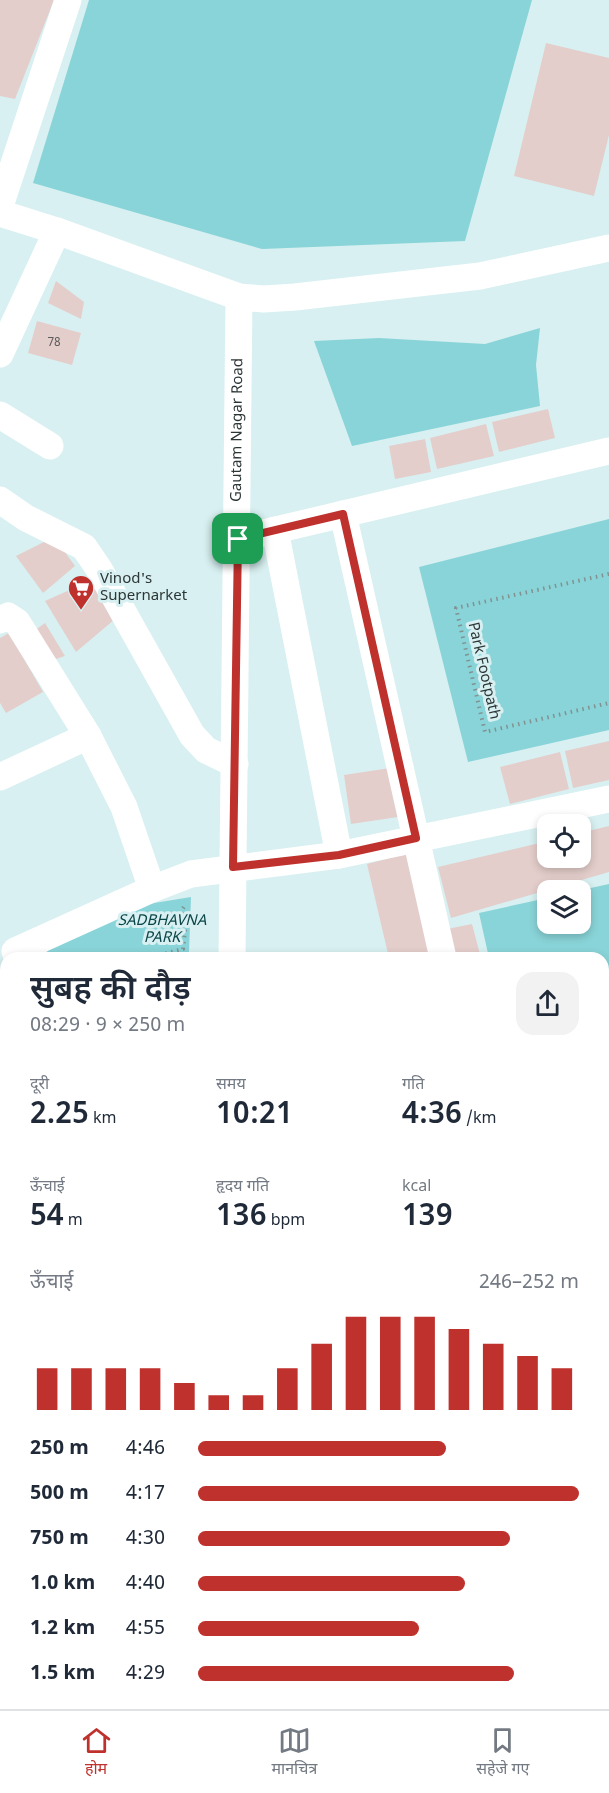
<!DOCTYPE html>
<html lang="hi">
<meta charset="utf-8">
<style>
body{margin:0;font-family:Georgia,"Noto Sans Devanagari",serif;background:#f2f2f3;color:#1f2937;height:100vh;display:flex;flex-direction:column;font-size:22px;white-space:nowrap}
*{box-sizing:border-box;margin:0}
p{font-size:20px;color:#747a83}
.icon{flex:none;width:33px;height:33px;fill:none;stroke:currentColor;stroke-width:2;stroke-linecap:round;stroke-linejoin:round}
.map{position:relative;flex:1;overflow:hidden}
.side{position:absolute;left:0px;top:952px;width:609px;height:758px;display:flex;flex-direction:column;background:#fff;border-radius:18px 18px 0 0;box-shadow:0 3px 9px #0003}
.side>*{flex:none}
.tools{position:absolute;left:537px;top:814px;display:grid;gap:12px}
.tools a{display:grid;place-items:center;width:54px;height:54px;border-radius:12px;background:#fff;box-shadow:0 3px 9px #0003;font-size:30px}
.pin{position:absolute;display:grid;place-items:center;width:51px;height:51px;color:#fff;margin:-26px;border-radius:12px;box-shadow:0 3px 9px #0006}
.round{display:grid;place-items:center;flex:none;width:63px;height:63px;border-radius:18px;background:#f2f2f3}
.summary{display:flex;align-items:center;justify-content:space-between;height:102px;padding:0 30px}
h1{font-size:33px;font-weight:600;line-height:45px}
.figures{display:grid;grid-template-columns:repeat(3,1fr);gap:9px;height:102px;padding:6px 30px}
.figures div{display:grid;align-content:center}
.figures b{font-size:30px;font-weight:600}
.figures small{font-size:16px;font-weight:400}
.figures p{font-size:16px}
.chart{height:168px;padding:12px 30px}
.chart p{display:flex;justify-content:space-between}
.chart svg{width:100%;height:108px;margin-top:6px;stroke:#bf312d;stroke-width:6}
ul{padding:0 30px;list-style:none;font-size:20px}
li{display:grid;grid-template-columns:96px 72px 1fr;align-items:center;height:45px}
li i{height:15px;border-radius:8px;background:#bf312d}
.tab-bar{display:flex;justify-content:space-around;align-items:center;height:84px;border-top:2px solid #e0e1e3;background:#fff;font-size:16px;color:#747a83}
.tab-bar a{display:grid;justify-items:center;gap:3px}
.tab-bar .active{color:#bf312d}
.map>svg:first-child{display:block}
.built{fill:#c3e4e5}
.green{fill:#89d4d8}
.building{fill:#e4cecb}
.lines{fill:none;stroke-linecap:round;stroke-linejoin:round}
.minor-tunnel{stroke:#b6cbcc;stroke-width:27;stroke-dasharray:27 14;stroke-linecap:butt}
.path{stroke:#829292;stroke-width:4;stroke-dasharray:1.5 4.5;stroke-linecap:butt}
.minor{stroke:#fff;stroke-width:27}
.route-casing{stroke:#fff;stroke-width:12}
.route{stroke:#bf312d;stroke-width:8}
.labels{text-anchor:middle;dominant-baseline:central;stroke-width:6;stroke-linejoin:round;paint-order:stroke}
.number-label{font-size:12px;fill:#5b5c5b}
.street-label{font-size:15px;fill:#2d3636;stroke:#d8f0f1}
.poi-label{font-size:15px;fill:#2d3636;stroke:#d8f0f1;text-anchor:start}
.park-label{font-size:15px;font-style:italic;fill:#0b4649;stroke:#d8f0f1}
</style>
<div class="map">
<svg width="609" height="1709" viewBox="0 0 609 1709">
<rect width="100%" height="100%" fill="#d8f0f1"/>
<path class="built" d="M0 1555 6 1556V1704H276V1709H0Z"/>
<g class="green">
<path d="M89 0H532L465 241 262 249 33 183Z"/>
<path d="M540 328 536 365 540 406 352 446 314 341 379 338 485 344Z"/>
<path d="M609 519V730L468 762 419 567Z"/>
<path d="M609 884V982L603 984V958H489L479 913 547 898 548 924H580V891H577Z"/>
<path d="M191 897 189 952 179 958H46L52 926 142 905Z"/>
</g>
<g class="building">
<path d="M0 0H54L15 99 0 96Z"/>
<path d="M546 43 609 58V135L594 196 514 176Z"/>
<path d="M56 281 84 302 81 319 48 303Z"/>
<path d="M37 321 81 333 72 365 28 353Z"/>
<path d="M548 409 555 438 499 452 492 422Z"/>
<path d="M486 424 494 456 437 469 430 438Z"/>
<path d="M425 439 431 472 395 479 389 446Z"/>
<path d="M54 537 75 566 43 593 16 556Z"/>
<path d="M94 579 115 619 76 652 45 601Z"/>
<path d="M45 623 65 656 50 661 34 631Z"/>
<path d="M9 633 43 692 6 713 0 703V638Z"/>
<path d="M609 741V780L573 788 565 751Z"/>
<path d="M560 752 569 789 510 804 500 767Z"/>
<path d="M390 768 398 817 351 824 344 775Z"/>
<path d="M609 826V872L451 918 438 867 548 841V858H580V833Z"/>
<path d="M406 854 431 958H389L367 864Z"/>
<path d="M472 924 481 958H453L447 929Z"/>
<path d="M609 1164V1369H607L603 1327V1167Z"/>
<rect x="603" y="1447" width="6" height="76"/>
<path d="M0 1604 6 1614V1675L0 1665Z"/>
<path d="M24 1704H60L63 1709H27Z"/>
<path d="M208 1704H238L237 1709H208Z"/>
</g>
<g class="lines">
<path class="minor-tunnel" d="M0 1510 6 1511"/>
<g class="path">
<path d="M609 574 456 608 485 732 609 703"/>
<path d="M148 958 183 949 185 931 181 911 186 904"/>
</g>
<g class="minor">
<path d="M0 206 68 0"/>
<path d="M0 213 57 231 239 297 264 299 295 297 480 276 609 248"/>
<path d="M0 354 57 231"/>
<path d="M0 415 50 446"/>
<path d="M0 500 26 518 84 547 99 569 192 735 206 750 235 764"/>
<path d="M343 514 443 958"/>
<path d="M275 530 339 855"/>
<path d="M238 539 609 451"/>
<path d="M0 620 8 616 17 622 88 736 124 807 152 889"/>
<path d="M0 777 88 736"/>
<path d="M17 958 15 951 152 889 191 874 339 855 609 799"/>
<path id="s1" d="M232 958 239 297"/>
<path d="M603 1002 609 1001"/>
<path d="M0 1086 6 1084"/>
<path d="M0 1209 6 1207"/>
<path d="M603 1412H609"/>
<path d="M603 1433H609"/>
<path d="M0 1440 6 1441"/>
<path d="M0 1566H6"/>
<path d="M603 1681H609"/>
<path d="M314 1704V1709"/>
<path d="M187 1709 188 1704"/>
<path d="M255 1709 256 1704"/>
<path d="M343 1709V1704"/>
</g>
</g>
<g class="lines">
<g class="route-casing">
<path id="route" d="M343 514 416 838 339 855 233 867 238 539Z"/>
</g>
<use href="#route" class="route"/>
</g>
<defs>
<g id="supermarket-pin" transform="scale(1.35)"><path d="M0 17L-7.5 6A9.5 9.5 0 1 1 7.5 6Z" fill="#bf312d" stroke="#d8f0f1"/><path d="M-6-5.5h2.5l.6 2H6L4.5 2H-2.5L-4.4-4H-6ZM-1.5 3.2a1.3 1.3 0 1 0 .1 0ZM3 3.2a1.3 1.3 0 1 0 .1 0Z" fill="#fff"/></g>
</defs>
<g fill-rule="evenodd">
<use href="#supermarket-pin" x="81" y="588"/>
</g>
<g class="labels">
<g class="number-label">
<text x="54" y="343">78</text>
</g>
<g class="street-label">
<text stroke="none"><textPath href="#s1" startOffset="528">Gautam Nagar Road</textPath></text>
<text transform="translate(483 671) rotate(77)">Park Footpath</text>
</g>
<g class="poi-label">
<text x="100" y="579">Vinod's<tspan x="100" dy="17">Supernarket</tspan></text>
</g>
<g class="park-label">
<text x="162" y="921">SADBHAVNA<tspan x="162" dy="17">PARK</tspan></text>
</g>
</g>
</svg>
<div class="tools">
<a><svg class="icon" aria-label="locate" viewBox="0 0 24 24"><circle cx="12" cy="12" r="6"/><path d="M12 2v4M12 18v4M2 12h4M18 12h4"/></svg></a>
<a><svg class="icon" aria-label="layers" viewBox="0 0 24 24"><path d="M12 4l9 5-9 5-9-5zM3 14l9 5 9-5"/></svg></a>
</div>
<div class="pin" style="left:238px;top:539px;background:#1e9e55"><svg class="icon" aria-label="arrive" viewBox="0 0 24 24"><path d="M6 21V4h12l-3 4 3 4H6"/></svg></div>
<section class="side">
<div class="summary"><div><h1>सुबह की दौड़</h1><p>08:29 · 9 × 250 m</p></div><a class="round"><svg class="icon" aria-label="share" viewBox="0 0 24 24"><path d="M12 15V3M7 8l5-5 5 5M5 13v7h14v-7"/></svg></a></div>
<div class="figures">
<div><p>दूरी</p><b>2.25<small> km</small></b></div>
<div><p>समय</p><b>10:21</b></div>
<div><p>गति</p><b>4:36<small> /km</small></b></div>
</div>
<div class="figures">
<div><p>ऊँचाई</p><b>54<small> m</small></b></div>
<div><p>हृदय गति</p><b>136<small> bpm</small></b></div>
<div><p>kcal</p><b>139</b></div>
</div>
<div class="chart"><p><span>ऊँचाई</span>246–252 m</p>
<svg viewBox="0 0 160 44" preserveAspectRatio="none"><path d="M5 44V27M15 44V27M25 44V27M35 44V27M45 44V33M55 44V38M65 44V38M75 44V27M85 44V17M95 44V6M105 44V6M115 44V6M125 44V11M135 44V17M145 44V22M155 44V27"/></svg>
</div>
<ul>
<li><b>250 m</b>4:46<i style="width:65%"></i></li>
<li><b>500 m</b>4:17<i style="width:100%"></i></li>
<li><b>750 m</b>4:30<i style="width:82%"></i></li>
<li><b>1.0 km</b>4:40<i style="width:70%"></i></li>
<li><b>1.2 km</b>4:55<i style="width:58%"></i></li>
<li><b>1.5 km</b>4:29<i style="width:83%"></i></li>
</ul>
</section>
</div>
<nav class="tab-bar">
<a class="active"><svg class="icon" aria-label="home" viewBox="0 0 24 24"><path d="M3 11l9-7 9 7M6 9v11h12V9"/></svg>होम</a>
<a><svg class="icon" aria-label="map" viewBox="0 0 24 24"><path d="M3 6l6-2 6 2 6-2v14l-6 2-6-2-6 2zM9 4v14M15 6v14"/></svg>मानचित्र</a>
<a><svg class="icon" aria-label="saved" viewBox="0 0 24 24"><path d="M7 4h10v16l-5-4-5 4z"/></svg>सहेजे गए</a>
</nav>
